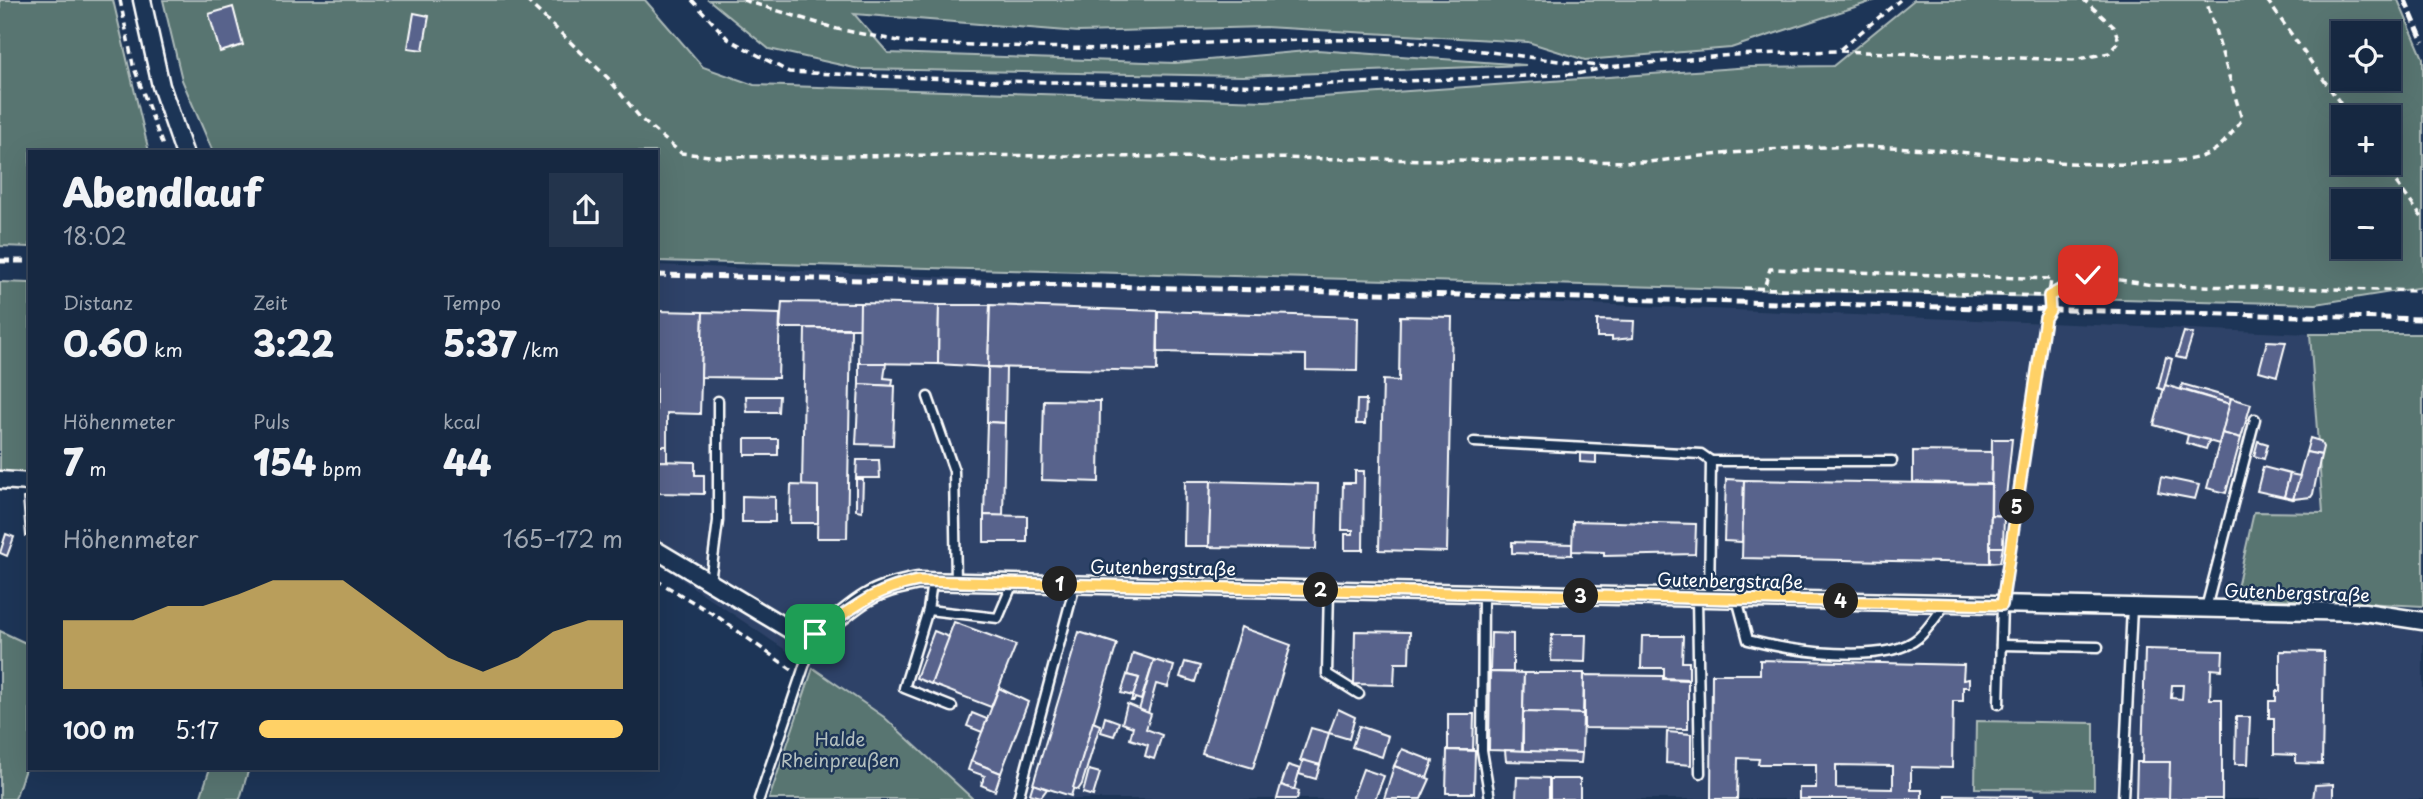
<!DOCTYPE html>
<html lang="de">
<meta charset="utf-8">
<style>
body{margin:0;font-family:"Playpen Sans",sans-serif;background:#23344c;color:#f1f3f6;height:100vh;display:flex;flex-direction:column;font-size:26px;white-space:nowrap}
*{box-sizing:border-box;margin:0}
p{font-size:23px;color:#9ea6b1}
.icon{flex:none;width:38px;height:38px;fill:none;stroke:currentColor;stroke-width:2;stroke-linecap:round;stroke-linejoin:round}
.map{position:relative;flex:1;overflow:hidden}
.sheet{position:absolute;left:28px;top:150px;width:630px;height:620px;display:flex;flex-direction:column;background:#162841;border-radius:0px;box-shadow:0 7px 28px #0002,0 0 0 2px #35445a}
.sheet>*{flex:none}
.fabs{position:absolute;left:2331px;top:21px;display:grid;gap:14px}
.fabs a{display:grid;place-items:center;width:70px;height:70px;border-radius:0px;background:#162841;box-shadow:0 7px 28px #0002,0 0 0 2px #35445a;font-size:35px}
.pin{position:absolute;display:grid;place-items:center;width:60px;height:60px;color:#fff;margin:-30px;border-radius:14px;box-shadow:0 4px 10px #0006}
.km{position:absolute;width:35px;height:35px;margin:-18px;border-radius:50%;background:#222;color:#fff;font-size:19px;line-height:35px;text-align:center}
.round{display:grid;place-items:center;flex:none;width:74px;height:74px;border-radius:0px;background:#23344c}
.overview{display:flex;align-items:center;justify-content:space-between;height:119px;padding:0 35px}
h1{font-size:38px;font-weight:800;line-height:52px}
.stats{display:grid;grid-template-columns:repeat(3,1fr);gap:10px;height:119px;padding:7px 35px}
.stats div{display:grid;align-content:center}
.stats b{font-size:35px;font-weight:800}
.stats small{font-size:19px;font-weight:400}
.stats p{font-size:19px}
.chart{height:196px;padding:14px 35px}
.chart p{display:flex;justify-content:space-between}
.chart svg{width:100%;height:126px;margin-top:7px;fill:#ffd166;opacity:.7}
ul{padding:0 35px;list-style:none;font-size:23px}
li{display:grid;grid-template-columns:112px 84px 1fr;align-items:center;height:52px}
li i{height:18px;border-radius:9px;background:#ffd166}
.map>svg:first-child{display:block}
.built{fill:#2f4367}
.green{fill:#597471;stroke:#acbab8;stroke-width:2;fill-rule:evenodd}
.building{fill:#58648c;stroke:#fff;stroke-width:2;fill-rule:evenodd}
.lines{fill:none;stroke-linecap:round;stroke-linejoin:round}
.lane-casing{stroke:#fff;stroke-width:13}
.street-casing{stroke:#fff;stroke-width:21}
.path{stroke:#fff;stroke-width:3.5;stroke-dasharray:7 5;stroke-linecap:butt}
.lane{stroke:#1d3557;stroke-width:8}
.street{stroke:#1d3557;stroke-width:16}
.rail{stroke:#fff;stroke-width:5;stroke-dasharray:10 5;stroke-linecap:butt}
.route-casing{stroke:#fff;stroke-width:14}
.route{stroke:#ffd166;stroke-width:9}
.labels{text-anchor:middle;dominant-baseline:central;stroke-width:5;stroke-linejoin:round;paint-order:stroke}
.street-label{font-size:18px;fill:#fff;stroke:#1d3557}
.park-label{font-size:18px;fill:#b4c0bf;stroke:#1d3557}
</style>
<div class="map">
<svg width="2423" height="799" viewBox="0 0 2423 799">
<rect width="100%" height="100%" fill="#1d3557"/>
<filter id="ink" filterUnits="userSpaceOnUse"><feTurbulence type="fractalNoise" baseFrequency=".0143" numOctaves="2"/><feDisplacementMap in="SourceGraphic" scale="14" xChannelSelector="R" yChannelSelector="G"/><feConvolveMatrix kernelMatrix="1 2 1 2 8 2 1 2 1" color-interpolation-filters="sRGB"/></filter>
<g filter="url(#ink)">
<path class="built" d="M656 265 2310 334 2323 514 2235 596 2423 609V799H973L884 717 656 562Z"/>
<g class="green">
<path d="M0 0H113L149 152H30V247L0 246Z"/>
<path d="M163 0H645L703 67 754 85 1265 101 1751 67 1833 66 1914 0H2398L2423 58V287L2316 304 656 261V152H213L182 80ZM2343 33H2389V79H2343ZM2343 117H2389V163H2343ZM2343 201H2389V247H2343Z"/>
<path d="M709 0H1876L1731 48 1585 60 1528 42 1265 27 1079 32 854 14 888 53 1175 63 1317 50 1526 65 1243 76 859 69 769 49Z"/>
<path d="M0 282 30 283V477H0Z"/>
<path d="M2310 334H2423V606L2235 597 2254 512 2323 513Z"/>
<path d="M0 631 30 645V754L15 799H0Z"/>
<path d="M813 668 884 717 973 799H769Z"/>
<path d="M1976 721 2094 723V789L1975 788Z"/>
<path d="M210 768H249L240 799H200Z"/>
</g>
<g class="building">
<path d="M233 7 243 45 220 52 209 14Z"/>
<path d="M414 13 429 16 423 50 408 48Z"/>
<path d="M782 302 860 303V328H780Z"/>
<path d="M860 303 939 305 938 364 859 363Z"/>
<path d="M939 305H990L988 367 938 364Z"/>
<path d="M990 305 1158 311 1157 371 988 367Z"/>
<path d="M656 311 703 312 700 414 667 413V446H656Z"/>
<path d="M1158 311 1358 317 1357 371 1306 370V355L1158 352Z"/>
<path d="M703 312 780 314 778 378 701 377Z"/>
<path d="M1400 316 1452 317 1447 552 1379 550 1383 380 1399 381Z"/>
<path d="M1597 320 1634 321 1633 338 1612 340V337H1597Z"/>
<path d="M805 328 851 329 847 538H817L818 486H802Z"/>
<path d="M2184 332 2193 334 2185 359 2176 357Z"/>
<path d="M2267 341 2286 342 2277 376 2259 371Z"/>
<path d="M2166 357 2172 359 2164 390 2158 388Z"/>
<path d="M859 363H886L884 378 893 379 892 386 859 384Z"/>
<path d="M988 367 1006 368 1005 423 987 422Z"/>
<path d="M859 384 895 386 893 445 856 444Z"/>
<path d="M2182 384 2231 398 2230 404 2181 389Z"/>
<path d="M2165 385 2230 404 2219 444 2154 425Z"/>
<path d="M746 396H779L778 412H747Z"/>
<path d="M2231 398 2251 404 2241 438 2222 433Z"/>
<path d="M1044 400 1100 401 1099 482 1042 480Z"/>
<path d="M1357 400H1366L1365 424H1356Z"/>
<path d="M987 422 1005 423 1003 516 984 515Z"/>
<path d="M2222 433 2241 438 2226 493 2207 488Z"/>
<path d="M2188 435 2209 440 2206 449 2186 443Z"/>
<path d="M2310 438 2320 441 2323 447 2321 455 2306 452Z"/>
<rect x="745" y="439" width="33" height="16"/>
<path d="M1992 439H2012L2004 516 1991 515Z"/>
<path d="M2258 441 2268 444 2264 459 2254 456Z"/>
<rect x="656" y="446" width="11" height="15"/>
<path d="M1913 451 1992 452 1991 484 1913 482Z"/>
<path d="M2306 452 2321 455 2313 494 2311 497 2293 499Z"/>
<path d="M1580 453 1596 454V463L1580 462Z"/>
<path d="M857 460H879L880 478H856Z"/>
<path d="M656 461 695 462V475H704V494L656 493Z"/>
<path d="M2263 467 2290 474 2284 497 2257 491Z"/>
<path d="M1355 471H1364L1363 550H1345V534H1353V530H1342L1343 483H1355Z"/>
<path d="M2290 474 2300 476 2293 499 2284 497Z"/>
<path d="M2161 477 2199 485 2195 499 2158 492Z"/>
<path d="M856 479H863L862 511 856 510Z"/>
<path d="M1726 479 1744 480 1742 542 1724 541Z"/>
<path d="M1744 480 1991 484 1990 563 1742 558Z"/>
<path d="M1185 481H1211L1209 546H1184Z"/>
<path d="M1211 481 1318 484 1316 549 1209 547Z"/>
<path d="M791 485 818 486V523H790Z"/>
<path d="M742 496 775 497V522H742Z"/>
<path d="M30 497V536H26L23 498Z"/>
<path d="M984 515 1027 516V542H984Z"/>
<path d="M1991 515 2004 516 2003 547H1990Z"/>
<path d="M1573 521 1696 524 1695 554 1604 556V552L1572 551Z"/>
<path d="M6 534 14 537 7 556 0 553Z"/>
<path d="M1512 542 1572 544V555L1512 553Z"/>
<path d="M1990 547H2003L2000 562 1990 563Z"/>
<path d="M954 622 1016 645 991 707 931 684Z"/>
<path d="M1241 627 1291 645 1253 768 1202 753Z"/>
<path d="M934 631 949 637 931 684 916 678Z"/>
<path d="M1355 631 1410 632 1409 663H1395L1394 685 1354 684Z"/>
<path d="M1079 632 1117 644 1071 796 1033 784Z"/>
<path d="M1491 633 1513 634V672H1490Z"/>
<path d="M1552 635H1586L1585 662 1551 661Z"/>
<path d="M1642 636H1683L1682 662H1689V679L1664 678V668H1641Z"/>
<path d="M2145 649 2223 651 2222 670 2211 669 2210 699H2222V799H2169L2168 764 2142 762ZM2172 685H2183L2182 699 2171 698Z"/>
<path d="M2280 651 2324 652 2322 764 2296 763V755L2274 754V718H2269V701H2276V691H2280Z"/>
<path d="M1133 653 1154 660 1141 700 1135 698 1134 701H1131L1139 678 1127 675Z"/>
<path d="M1154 660 1174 666 1168 687 1156 684 1148 713 1139 710Z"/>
<path d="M1760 660 1964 665 1963 680 1969 679V687H1963V701H1953L1952 768 1911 767V790H1922V799H1799V788H1816V764H1758L1759 759 1738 758 1737 799H1711L1712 674H1760ZM1836 765 1893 766V789L1836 788Z"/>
<path d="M1185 662 1200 666 1195 682 1180 677Z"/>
<path d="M1490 672 1524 673 1522 751 1489 750Z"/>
<path d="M1524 673H1584L1583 714 1523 712Z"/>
<path d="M1127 675 1139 678 1133 696 1121 693Z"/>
<path d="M1584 675 1663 676V679L1688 680V729L1584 728Z"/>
<path d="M999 688 1028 702 1001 773 971 761Z"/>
<path d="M1127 704 1151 714 1146 729 1162 735 1154 759 1145 756 1148 745 1130 739 1133 727 1122 723Z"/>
<path d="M1338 709 1355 717 1349 739 1329 733Z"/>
<path d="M1523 712 1583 714 1582 753 1523 752Z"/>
<path d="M972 713 987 719 982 732 967 726Z"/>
<path d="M1448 714H1474L1473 750H1448Z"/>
<path d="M1105 717 1119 722 1114 736 1101 732Z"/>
<path d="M2236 717H2250L2248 764H2235Z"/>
<path d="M1093 722 1100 725 1082 784 1078 790 1073 788Z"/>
<path d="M1359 726 1388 736 1382 757 1352 747Z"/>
<path d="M1311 728 1329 733 1320 765 1300 761Z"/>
<path d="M1667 732 1691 734V765L1666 763Z"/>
<path d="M1402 749 1433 761 1427 778 1394 766Z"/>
<path d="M1447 750 1475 751 1474 793H1446Z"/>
<path d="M1505 750 1582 753 1581 763 1506 761Z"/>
<path d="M1303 760 1320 765 1316 779 1299 774Z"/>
<path d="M971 761 1001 773 995 791 981 785 985 776 968 770Z"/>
<path d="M2137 762H2170L2169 799H2136Z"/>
<path d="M1288 765 1300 769 1294 790 1281 785Z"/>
<path d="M1394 766 1430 779 1421 799H1384Z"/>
<path d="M1363 769 1384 776 1375 799H1352Z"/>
<path d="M1089 770 1100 773 1093 796 1083 793Z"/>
<path d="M1517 777 1549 778V799H1516Z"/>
<rect x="1550" y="779" width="30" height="20"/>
<path d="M1033 784 1047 789 1041 797 1030 794Z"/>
<path d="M2333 784V799H2313L2315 785Z"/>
<path d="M1281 785 1299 791 1297 799H1277Z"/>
<path d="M1946 795 2034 796 2037 799H1946Z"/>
</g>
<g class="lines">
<g class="lane-casing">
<g id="lane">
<path d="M928 397 954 471 956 582"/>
<path d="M1474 442 1701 454 1711 461"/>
<path d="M710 582 718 521V401"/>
<path d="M932 582 928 610 998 618 1013 583"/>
<path d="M1329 590 1327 674 1359 694"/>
<path d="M1483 594 1482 750 1490 799"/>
<path d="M1697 598 1700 773"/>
<path d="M1709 598 1711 461H1892"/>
<path d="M1737 599 1748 640C1787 650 1885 666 1918 638 1929 629 1937 614 1946 604"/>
<path d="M2206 608 2255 419"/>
<path d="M928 610 904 688 952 707"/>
<path d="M2001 645 2098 647"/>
<path d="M1999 704 2002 605"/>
<path d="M759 799 815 634"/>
<path d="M1018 799 1075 585"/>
<path d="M2123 799 2132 607"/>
</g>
</g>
<g class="street-casing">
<g id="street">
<path d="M142 0 161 86 184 152"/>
<path d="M0 480 30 482"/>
<path d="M656 550 795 633C829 635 839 614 866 598 883 588 899 585 918 581L2364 612 2423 621"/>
</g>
</g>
<g class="path">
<path d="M120 0 133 65 164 149"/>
<path d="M526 0 608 78 642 120 681 153 719 157 962 155 1649 162C1741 151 1832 142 1925 149 2003 155 2080 170 2158 162 2171 161 2187 161 2200 157 2220 151 2230 136 2242 119L2206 0"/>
<path d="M692 0 728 39 789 72 993 81 1282 86 1577 74 1607 67 1732 55 1838 51 1900 0"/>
<path d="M743 0 837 29 909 43 1101 49 1246 41 1391 39 1605 67"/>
<path d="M2267 0 2350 117"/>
<path d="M1840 51 2073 60 2109 53 2119 41 2114 27 2084 0"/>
<path d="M2382 163 2423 219"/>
<path d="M1744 288 2049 296 2051 279 1770 269 1764 288"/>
<path d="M656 580 718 617 792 670"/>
<path d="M2005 588 2045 318 2050 310 2049 296 2088 275 2152 285 2423 291"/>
</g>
<use href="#lane" class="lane"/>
<use href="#street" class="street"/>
<g class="rail">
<path d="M2405 0 2423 42"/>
<path d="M0 261H30"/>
<path d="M656 275 2423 319"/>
</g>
</g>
</g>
<g class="lines" filter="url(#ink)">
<g class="route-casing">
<path id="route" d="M815 634C853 609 871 590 918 581L2002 605 2045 318 2050 310 2049 296 2088 275"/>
</g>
<use href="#route" class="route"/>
</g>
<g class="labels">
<g class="street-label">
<text transform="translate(1163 567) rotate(1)">Gutenbergstraße</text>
<text transform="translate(1730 580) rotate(1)">Gutenbergstraße</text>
<text transform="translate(2297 592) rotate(2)">Gutenbergstraße</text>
</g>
<g class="park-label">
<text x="840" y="738">Halde<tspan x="840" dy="21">Rheinpreußen</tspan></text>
</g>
</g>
</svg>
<div class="fabs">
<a><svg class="icon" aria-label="locate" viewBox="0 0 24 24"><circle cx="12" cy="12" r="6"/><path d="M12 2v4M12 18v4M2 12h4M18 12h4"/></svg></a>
<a>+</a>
<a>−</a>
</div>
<div class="pin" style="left:815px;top:634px;background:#1e9e55"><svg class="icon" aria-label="arrive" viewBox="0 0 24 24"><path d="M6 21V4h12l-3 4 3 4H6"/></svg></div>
<div class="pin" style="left:2088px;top:275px;background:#d93025"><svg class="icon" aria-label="check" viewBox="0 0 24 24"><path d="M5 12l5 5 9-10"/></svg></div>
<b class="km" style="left:1060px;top:584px">1</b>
<b class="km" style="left:1321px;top:590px">2</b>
<b class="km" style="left:1581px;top:596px">3</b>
<b class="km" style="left:1841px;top:601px">4</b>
<b class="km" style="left:2017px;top:507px">5</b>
<section class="sheet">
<div class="overview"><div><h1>Abendlauf</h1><p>18:02</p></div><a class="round"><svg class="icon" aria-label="share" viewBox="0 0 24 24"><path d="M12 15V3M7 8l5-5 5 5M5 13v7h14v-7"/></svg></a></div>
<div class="stats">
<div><p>Distanz</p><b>0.60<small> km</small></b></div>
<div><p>Zeit</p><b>3:22</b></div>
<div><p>Tempo</p><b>5:37<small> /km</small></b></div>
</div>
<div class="stats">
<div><p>Höhenmeter</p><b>7<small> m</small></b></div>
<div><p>Puls</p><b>154<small> bpm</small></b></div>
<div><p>kcal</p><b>44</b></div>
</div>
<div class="chart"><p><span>Höhenmeter</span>165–172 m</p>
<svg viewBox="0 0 160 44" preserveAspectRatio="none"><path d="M0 44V20L10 20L20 20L30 15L40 15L50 11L60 6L70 6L80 6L90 15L100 24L110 33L120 38L130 33L140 24L150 20L160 20V44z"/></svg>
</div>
<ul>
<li><b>100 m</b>5:17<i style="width:100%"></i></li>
</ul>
</section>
</div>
